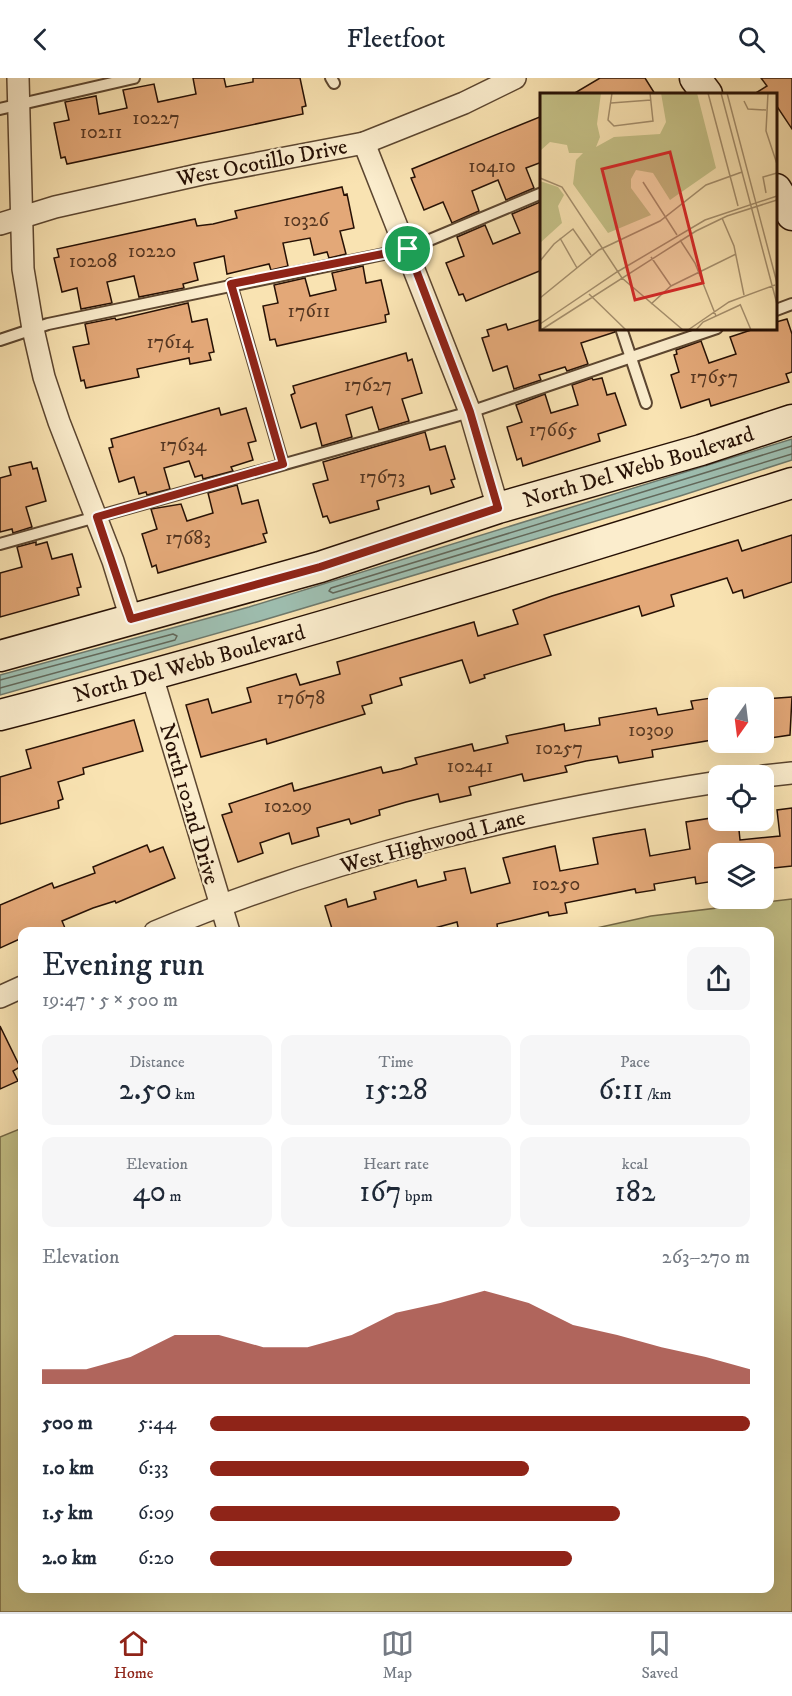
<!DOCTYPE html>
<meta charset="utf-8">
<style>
body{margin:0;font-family:"IM FELL DW Pica",serif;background:#f6f6f7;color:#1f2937;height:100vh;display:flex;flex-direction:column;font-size:22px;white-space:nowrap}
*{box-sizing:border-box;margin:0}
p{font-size:20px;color:#747a83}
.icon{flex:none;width:33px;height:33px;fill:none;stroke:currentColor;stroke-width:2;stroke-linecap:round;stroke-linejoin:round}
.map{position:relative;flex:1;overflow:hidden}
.drawer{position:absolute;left:18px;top:849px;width:756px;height:666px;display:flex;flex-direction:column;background:#fff;border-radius:12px;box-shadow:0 6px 24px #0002}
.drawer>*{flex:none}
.needle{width:39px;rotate:194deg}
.controls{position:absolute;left:708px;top:609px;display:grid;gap:12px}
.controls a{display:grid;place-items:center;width:66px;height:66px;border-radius:12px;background:#fff;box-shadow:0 6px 24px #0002;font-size:30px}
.pin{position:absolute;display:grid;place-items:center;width:51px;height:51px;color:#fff;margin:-26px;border:3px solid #fff;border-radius:50%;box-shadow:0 2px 6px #0007}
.round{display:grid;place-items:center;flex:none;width:63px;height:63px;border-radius:12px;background:#f6f6f7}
.head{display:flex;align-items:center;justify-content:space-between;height:102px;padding:0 24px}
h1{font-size:33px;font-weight:600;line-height:45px}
.stats{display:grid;grid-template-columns:repeat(3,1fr);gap:9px;height:102px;padding:6px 24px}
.stats div{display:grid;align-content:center;border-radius:12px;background:#f6f6f7;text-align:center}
.stats b{font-size:30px;font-weight:600}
.stats small{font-size:16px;font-weight:400}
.stats p{font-size:16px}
.chart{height:168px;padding:12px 24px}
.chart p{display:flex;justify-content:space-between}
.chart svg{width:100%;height:108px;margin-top:6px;fill:#8f2418;opacity:.7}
ul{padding:0 24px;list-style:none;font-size:20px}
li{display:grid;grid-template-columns:96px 72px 1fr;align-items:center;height:45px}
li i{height:15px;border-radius:8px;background:#8f2418}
header{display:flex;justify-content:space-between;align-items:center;height:78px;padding:0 24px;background:#fff;font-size:27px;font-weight:600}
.menu{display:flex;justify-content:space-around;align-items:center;height:84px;border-top:2px solid #e0e1e3;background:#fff;font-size:16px;color:#747a83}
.menu a{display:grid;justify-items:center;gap:3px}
.menu .on{color:#8f2418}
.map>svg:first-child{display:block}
.green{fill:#c5c187;stroke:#766946;stroke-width:1.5}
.water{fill:#9ebeb0;stroke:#6e796c;stroke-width:1.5}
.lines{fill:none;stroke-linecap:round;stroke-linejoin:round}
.shore{stroke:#62685a;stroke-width:1.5}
.building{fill:#e3a878;stroke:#271105;stroke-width:1.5}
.lane-casing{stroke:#5c4630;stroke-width:14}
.street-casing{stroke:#5c4630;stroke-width:24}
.secondary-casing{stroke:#271105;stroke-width:33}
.lane{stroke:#fbedcd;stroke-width:10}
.street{stroke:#fbedcd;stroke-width:21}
.secondary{stroke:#fbedcd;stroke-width:30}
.route-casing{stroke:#fff;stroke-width:12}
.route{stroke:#8f2418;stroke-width:8}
.labels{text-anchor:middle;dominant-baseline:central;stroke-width:4.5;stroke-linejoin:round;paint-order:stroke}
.number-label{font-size:20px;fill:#563722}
.street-label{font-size:22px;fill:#271105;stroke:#fbedcd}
.inset-road{fill:none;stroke:#a58f6d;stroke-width:1.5}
.view{fill:#d62828;fill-opacity:0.15;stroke:#d62828;stroke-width:3}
.inset-edge{fill:none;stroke:#271105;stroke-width:3}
</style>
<header><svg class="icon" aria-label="back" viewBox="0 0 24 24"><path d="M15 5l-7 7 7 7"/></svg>Fleetfoot<svg class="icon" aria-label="search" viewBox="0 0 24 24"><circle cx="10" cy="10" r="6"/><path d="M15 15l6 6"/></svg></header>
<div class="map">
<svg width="792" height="1534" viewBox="0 0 792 1534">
<rect width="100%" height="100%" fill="#f9e3b2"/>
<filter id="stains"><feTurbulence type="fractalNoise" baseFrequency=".00333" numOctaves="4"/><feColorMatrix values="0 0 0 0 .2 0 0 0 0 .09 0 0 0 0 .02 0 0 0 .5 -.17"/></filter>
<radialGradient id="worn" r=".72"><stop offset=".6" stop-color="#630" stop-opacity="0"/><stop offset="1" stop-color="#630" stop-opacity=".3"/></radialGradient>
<path class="green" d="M792 821V1534H0V1059L22 1050V1510H770V854L583 853 651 838Z"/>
<path class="water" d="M792 361V382L680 418 257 544 0 617V597L249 529Z"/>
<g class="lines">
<g class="shore">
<path d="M792 368 331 510 329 513 333 515 792 376"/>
<path d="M0 602 173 556 177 558 175 562 0 610"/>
</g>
</g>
<g class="building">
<path d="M193 0H224L226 9 253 4V0H300L306 28 302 29 303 36 67 86 65 79 61 80 54 45 69 42 65 24 96 18 99 36 127 30 123 12 154 6 158 24 196 16Z"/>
<path d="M600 0H645L655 16H573Z"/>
<path d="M761 0H792V51L776 27V16H754L767 8Z"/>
<path d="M542 38V84L526 90 534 110 506 122 498 102 472 113 479 133 452 145 443 124 424 132 411 100 415 99 412 91Z"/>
<path d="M342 109 344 117 347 116 354 150 340 153 346 176 329 180 327 174 314 177 310 160 283 165 288 188 271 192 269 186 227 196 224 178 194 185 198 202 183 206 184 210 139 219 134 198 107 204 112 225 81 231 77 210 62 214 54 180 59 179 57 171 195 141 197 148 213 146 237 140 235 133Z"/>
<path d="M540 124 542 192 466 223 463 216 459 217 446 185 464 178 457 159 485 147 493 166 520 155 512 136Z"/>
<path d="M363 188 366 205 381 202 389 236 385 237 386 244 277 268 275 261 270 262 263 228 278 225 274 207 305 200 310 218 336 212 332 195Z"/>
<path d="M188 225 192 244 207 241 214 274 209 275 211 282 190 286 189 280 137 291 139 299 86 310 84 302 81 303 73 269 89 266 85 246 115 240 116 242Z"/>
<path d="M542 241V250H614L615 254 581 265 588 286 567 293 565 289 539 297 541 302 514 311 507 288 493 293 482 260 489 258 487 252 506 246 508 252Z"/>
<path d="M787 241 792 256V294L786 296 789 304 711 328 709 321 681 330 671 297 679 294 674 277 677 276 676 272 701 263 709 285 736 276 730 259 757 250H776V244Z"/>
<path d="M406 275 408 283 412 281 422 315 402 321 409 343 379 352 372 329 346 337 352 359 322 368 316 345 301 350 291 317 295 315 293 308Z"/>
<path d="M592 300 593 302 602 300 607 317 615 315 626 347 598 356 600 363 523 388 521 380 517 382 507 349 522 344 516 327 545 316 551 335 578 327 572 307Z"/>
<path d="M219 330 221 337 246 330 256 363 248 365 253 382 231 389 233 393 203 401 202 397 195 399 189 383 164 390 170 411 147 417 146 414 139 416 134 399 119 404 109 370 113 369 111 361Z"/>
<path d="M425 354 430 372 445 368 455 401 451 402 454 409 431 416 429 408 377 423 379 431 330 445 327 438 323 439 313 406 328 402 323 384Z"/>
<path d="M31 384 33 391 37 390 46 423 26 429 32 449 13 455 12 451 0 454V400L11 397 9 389Z"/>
<path d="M237 407 242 426 258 422 267 455 263 456 266 464 158 495 156 487 152 489 142 456 157 451 151 431 181 426 187 443 213 435 208 415Z"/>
<path d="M792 457V504L744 520 742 512 733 515 727 500 671 517 674 528 642 538 639 528 544 557 551 577 484 597 485 600 470 605 462 582 400 600 402 607 370 617 372 625 362 628 365 636 267 666 266 661 201 679 186 627 208 621 212 635 251 624 247 610 296 596 300 607 340 596 337 584 474 544 478 558 518 546 513 532 552 518 738 462 742 473Z"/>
<path d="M36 464V467L47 464 52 481 72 476 81 509 77 510 79 517 0 539V495L22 489 17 469Z"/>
<path d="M718 619V661L652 672 653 679 619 685 617 678 586 683 565 688 567 694 524 703 522 696 469 709 471 717 440 724 438 716 406 724 379 732 380 737 351 746 349 741 317 750 319 758 292 766 289 755 260 765 263 775 238 784 222 737 232 734 229 726 292 705 294 713 381 689 383 695 401 691 417 686 415 680 472 666 474 673 508 665 506 658 545 650 564 646 565 653 600 647 599 640 656 630 658 637 693 631 691 623Z"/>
<path d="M792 619 790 657 764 661V621Z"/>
<path d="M134 642 143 673 83 690 84 696 58 704 63 721 58 723 59 730 0 746V699L31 690 26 672Z"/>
<path d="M792 730V788L764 791V776H710L715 803 696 806 695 799 654 806 655 812 636 815 635 811 565 825 567 835 549 838 548 834 497 846 498 854H459L457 844 420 854H333L325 828 346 821 348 829 376 821 374 814 416 802 418 809 446 802 444 794 465 790 471 815 510 805 503 780 555 768 560 793 598 786 593 760 615 756 645 751 650 778 690 771 686 744 718 739V742H738L740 762 780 758 777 732Z"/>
<path d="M147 767 150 774 163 769 175 800 116 825 115 823 93 830 62 843 65 850 56 854H22V860L0 870V827L52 805 54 810 95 795 93 789Z"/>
<path d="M0 948 20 989 13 993 18 1003 0 1011Z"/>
</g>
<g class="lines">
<g class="lane-casing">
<g id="lane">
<path d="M331 0 334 5"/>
<path d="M0 31 134 0"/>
<path d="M231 206 283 386"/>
<path d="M776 232 792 226"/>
<path d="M621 250 646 325"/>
<path d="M0 262 48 246 408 171 542 115"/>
<path d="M0 466 470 334 717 250"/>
</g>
</g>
<g class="street-casing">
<g id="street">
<path d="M18 0 23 191 33 251 44 299 59 344 113 483 131 541"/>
<path d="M364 65 470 334 498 430"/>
<path d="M0 146 55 129 202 96 364 65 464 25 515 0"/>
<path d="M152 598 229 854"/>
<path d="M764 698 792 695"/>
<path d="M155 854C334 778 526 734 718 704"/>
<path d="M0 919 22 909"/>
</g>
</g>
<g class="secondary-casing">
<g id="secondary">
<path d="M695 0 707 16"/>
<path d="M776 111 792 137"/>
<path id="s1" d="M0 578 320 489 498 430 701 372 792 342"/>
<path id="s2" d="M0 637C267 568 529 488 792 405"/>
</g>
</g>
<use href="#lane" class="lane"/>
<use href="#street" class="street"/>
<use href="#secondary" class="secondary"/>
</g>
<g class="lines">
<g class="route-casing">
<path id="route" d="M408 171 470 334 498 430 320 489 131 541 97 439 283 386 231 206Z"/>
</g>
<use href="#route" class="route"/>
</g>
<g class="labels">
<g class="number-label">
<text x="156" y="40">10227</text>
<text x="101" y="54">10211</text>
<text x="492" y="88">10410</text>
<text x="306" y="142">10326</text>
<text x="152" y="173">10220</text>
<text x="93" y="183">10208</text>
<text x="309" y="233">17611</text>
<text x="170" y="264">17614</text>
<text x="714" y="299">17657</text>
<text x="368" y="307">17627</text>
<text x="553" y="352">17665</text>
<text x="183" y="367">17634</text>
<text x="382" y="399">17673</text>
<text x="188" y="460">17683</text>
<text x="301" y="620">17678</text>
<text x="651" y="652">10309</text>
<text x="559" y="670">10257</text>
<text x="470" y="688">10241</text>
<text x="288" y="728">10209</text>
<text x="556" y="806">10250</text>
</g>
<g class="street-label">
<text transform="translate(262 85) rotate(-11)">West Ocotillo Drive</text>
<text stroke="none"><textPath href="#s1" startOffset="666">North Del Webb Boulevard</textPath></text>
<text stroke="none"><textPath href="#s2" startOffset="196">North Del Webb Boulevard</textPath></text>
<text transform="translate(189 726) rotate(74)">North 102nd Drive</text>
<text transform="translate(433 764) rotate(-15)">West Highwood Lane</text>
</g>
</g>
<g transform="translate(540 15)">
<rect width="237" height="237" fill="#f9e3b2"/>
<path d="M0 0H61L57 31 60 44 56 54 74 44 120 41 126 29 121 0H157L176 75 130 107 113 80 96 77 91 86V95L111 122 68 140 33 91 36 67 43 60H29L27 52 10 49 0 58ZM0 88 18 94 24 102 18 113 22 130 0 150Z" fill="#c5c187"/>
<path class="inset-road" d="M72 0 68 27 74 33 113 28 110 0M168 0 198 113M181 0 237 211M187 0 237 190M228 0 226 38 237 71M204 8 208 16 226 17M71 10 111 7M0 85 22 94 82 185 143 237M103 89 137 142M226 100 223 84 237 80M182 125 194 153 204 202M20 145 37 175M140 147 155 170 176 223M111 164 131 193M0 168 14 151 33 136 51 162M49 201 86 237M0 205 59 157 120 128 166 92 202 79M111 211 131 193 196 161M200 211 211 237M0 231 77 179 165 127 237 103M1 237 156 138 187 123 237 107M148 237 189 209 235 192M156 237 163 229 200 212"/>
<path class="view" d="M130 59 163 190 95 207 62 76Z"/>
<rect width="237" height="237" class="inset-edge"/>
</g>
<rect width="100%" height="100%" filter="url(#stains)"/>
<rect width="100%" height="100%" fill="url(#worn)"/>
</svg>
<div class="controls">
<a><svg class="needle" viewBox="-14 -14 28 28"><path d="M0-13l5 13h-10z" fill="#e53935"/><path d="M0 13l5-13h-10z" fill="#747a83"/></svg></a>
<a><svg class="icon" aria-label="locate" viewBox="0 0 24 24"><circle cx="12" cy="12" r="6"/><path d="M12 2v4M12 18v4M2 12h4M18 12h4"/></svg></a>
<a><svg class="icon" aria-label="layers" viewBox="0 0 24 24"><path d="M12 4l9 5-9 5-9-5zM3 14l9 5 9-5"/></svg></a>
</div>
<div class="pin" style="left:408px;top:171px;background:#1e9e55"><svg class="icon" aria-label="arrive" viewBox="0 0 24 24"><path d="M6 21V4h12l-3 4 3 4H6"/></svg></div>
<section class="drawer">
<div class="head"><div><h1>Evening run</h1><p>19:47 · 5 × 500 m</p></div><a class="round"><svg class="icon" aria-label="share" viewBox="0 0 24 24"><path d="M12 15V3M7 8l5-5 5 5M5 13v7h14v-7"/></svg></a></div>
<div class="stats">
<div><p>Distance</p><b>2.50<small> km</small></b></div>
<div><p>Time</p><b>15:28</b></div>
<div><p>Pace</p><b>6:11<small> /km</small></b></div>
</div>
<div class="stats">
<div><p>Elevation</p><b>40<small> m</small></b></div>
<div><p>Heart rate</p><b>167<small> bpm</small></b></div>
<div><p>kcal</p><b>182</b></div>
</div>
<div class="chart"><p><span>Elevation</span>263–270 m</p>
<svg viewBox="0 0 160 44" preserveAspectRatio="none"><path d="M0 44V38L10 38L20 33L30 24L40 24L50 29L60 29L70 24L80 15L90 11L100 6L110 11L120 20L130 24L140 29L150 33L160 38V44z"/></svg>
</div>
<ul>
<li><b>500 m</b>5:44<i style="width:100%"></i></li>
<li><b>1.0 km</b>6:33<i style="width:59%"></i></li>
<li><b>1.5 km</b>6:09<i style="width:76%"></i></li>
<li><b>2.0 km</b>6:20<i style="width:67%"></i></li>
</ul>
</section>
</div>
<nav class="menu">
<a class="on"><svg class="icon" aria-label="home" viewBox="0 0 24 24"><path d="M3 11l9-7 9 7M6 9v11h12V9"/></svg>Home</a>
<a><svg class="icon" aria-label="map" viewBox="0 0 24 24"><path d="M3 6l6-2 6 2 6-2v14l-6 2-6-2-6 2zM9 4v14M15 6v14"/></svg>Map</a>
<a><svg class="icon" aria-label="saved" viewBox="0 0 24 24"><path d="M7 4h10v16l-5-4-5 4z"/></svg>Saved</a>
</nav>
